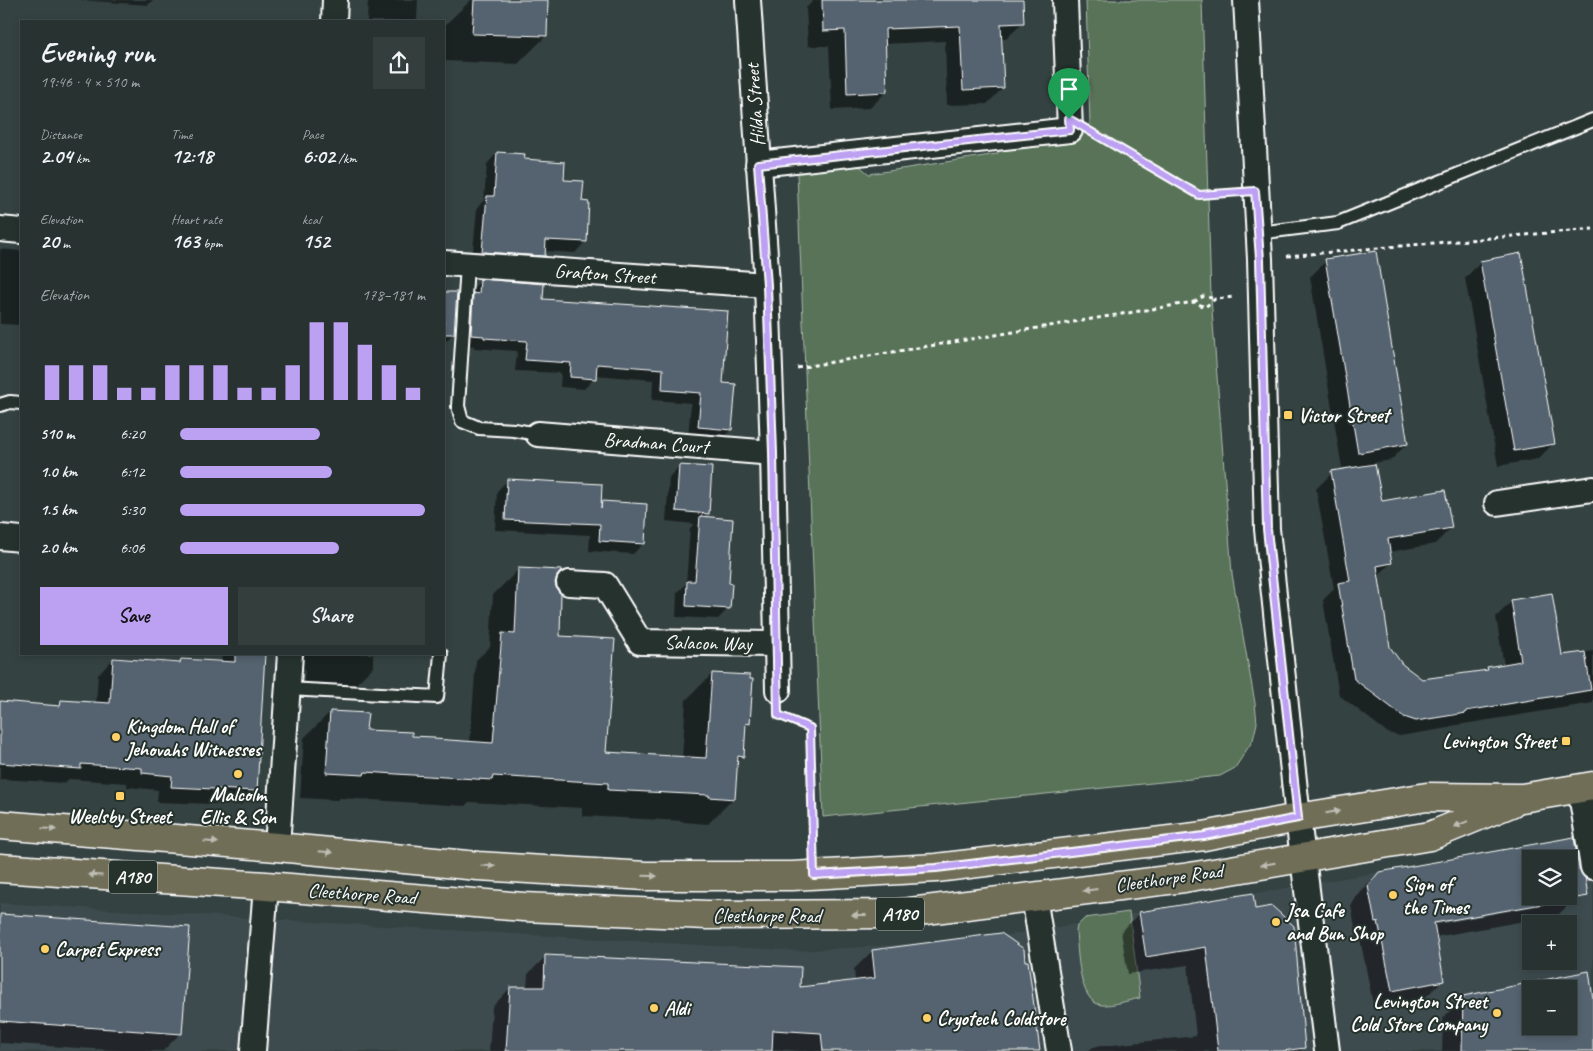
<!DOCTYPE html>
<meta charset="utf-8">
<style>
body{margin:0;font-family:Caveat,sans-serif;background:#333e3d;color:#f1f3f6;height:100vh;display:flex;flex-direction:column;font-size:19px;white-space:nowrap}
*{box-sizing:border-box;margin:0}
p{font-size:16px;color:#a4aaab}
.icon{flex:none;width:28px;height:28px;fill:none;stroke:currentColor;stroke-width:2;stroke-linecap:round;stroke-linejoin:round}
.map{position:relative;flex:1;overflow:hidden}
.panel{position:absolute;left:20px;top:20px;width:425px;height:635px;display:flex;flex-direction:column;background:#273231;border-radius:0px;box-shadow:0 2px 8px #0003,0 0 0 1px #434d4d}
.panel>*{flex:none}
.fabs{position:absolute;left:1522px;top:850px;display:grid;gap:10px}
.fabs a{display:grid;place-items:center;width:55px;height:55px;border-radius:0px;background:#273231;box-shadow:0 2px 8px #0003,0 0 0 1px #434d4d;font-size:25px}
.pin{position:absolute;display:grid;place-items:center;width:42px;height:42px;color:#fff;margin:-51px -21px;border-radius:50% 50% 50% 0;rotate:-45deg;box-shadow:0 0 5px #0007}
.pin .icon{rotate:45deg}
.round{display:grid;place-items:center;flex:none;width:52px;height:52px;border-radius:0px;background:#333e3d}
.headline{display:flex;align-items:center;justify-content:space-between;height:85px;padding:0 20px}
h1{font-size:28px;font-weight:600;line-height:38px}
.stats{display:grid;grid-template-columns:repeat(3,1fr);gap:8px;height:85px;padding:5px 20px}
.stats div{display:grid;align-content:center}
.stats b{font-size:21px;font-weight:600}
.stats small{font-size:14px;font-weight:400}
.stats p{font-size:14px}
.chart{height:140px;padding:10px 20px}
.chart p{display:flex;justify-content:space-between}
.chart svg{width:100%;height:90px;margin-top:5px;stroke:#bca0f2;stroke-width:6}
.cta{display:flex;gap:10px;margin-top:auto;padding:10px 20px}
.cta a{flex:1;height:58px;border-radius:0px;background:#bca0f2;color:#111;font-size:20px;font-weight:600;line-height:58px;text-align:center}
.cta a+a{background:#333e3d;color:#f1f3f6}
ul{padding:0 20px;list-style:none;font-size:16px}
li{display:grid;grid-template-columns:80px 60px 1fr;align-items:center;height:38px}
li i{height:12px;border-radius:6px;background:#bca0f2}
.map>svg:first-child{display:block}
.built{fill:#3e4c4f;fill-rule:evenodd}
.green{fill:#587359;stroke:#acb9ac}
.shadow{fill:#0007;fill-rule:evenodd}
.building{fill:#546470;stroke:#fff;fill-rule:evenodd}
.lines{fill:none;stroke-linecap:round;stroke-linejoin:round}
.lane-casing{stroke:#fff;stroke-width:16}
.street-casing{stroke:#fff;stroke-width:28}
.primary-casing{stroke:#fff;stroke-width:31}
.path{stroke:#fff;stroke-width:3;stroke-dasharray:4 4;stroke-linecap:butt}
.lane{stroke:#26332d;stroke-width:12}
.street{stroke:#26332d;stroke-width:24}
.primary{stroke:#716e59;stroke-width:28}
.oneway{fill:#bfbeb4}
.route-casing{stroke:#fff;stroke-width:10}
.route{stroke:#bca0f2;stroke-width:6}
.poi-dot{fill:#ffd166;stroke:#26332d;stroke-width:2}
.labels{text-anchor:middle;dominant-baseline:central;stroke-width:4;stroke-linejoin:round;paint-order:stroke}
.shield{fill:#26332d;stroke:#bec2c0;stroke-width:1}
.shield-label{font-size:19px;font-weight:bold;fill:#fff}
.street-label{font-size:20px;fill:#fff;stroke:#26332d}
.poi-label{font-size:20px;font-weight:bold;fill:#fff;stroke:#26332d;text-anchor:start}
</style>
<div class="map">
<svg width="1593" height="1051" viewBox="0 0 1593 1051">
<rect width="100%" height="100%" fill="#344241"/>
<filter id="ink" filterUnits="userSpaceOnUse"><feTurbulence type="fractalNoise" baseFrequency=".02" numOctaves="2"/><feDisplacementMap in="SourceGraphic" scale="10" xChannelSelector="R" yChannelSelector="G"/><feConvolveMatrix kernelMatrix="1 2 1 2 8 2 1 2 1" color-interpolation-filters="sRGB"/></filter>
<g filter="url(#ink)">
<path class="built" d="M1593 836V1051H0V903L799 951 986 939ZM1531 859H1569V896H1531ZM1531 924H1569V961H1531ZM1531 989H1569V1026H1531Z"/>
<g class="green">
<path d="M1086 0H1202L1211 297 1232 574 1255 703 1257 723 1253 740 1235 768 1220 776 823 817 797 173 856 163 869 174 997 154 1008 138 1090 125Z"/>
<path d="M1129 912 1140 998C1130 1000 1111 1006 1102 1005 1078 1003 1078 950 1076 932L1077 926 1085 918Z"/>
</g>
<g class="shadow">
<path d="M79 0H153L148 5Z"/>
<path d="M368 0H418L417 21H367Z"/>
<path d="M471 0H547L546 36 518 64 445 61 446 24Z"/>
<path d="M814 0H1021L1022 23 1006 39H1001L1003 88 987 104 947 105 945 41 884 44 886 92 870 108 832 110 829 46H808L806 8Z"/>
<path d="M497 153 523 160 581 203 585 242 575 253 544 251V256L533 266 472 262 477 208 484 200 487 164Z"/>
<path d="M0 249 21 251V325L0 324Z"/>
<path d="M1326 261 1407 444 1391 460 1374 463 1381 502 1451 528 1435 544 1389 552 1391 563 1378 576 1389 648 1401 664 1422 680 1485 672 1488 668 1504 666 1496 617 1512 601 1561 656 1593 651V703L1451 726 1449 728 1400 736 1388 733 1339 695 1323 600 1334 589 1316 489 1332 473 1358 468 1357 466 1342 468 1310 277Z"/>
<path d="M1481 262 1554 443 1538 459 1498 466 1465 278Z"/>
<path d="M481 281 542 300 722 384 731 430 720 440 688 438 691 403 652 400 653 380 595 375V378L584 389 560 387 561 373 515 371 517 351 474 348V346L461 345 470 291Z"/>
<path d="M444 293 456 294 453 334 444 343Z"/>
<path d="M680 466 707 513 703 518 727 584 729 608 718 619 676 617 677 593 686 584 690 528 694 524 666 521 669 477Z"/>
<path d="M508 480 600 505 602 503 644 543 633 554 589 551 590 535 495 530 497 491Z"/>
<path d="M519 569 556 575 554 583 559 637 605 754 682 758 686 700 712 674 749 723 744 728 742 756 736 762 734 798 708 824 683 822V821L582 816V808L469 802 465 806 340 798 337 800 300 798 304 738 330 712 365 731 433 740 470 743 476 660 490 647 493 595Z"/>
<path d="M222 654H264L256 790 241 805 157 802 158 790 127 787V783L69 779 64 783 0 779V703L56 707 61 701 96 703 98 675 113 659 177 664 181 660 221 663Z"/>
<path d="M300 654H373V667L345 695 303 692 305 668H298Z"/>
<path d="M1568 839 1577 897 1558 915 1435 937 1442 981 1424 999 1374 1009 1360 939H1357L1351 906 1360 891 1379 873ZM1531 859H1569V896H1531ZM1558 900V902L1428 926V923Z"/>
<path d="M1254 910 1303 1048 1300 1051H1088L1093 1047 1196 1036 1188 965 1128 974 1121 932 1139 914Z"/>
<path d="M0 915 181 1033 163 1051H124L0 1043Z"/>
<path d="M1001 934 1039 1051H800L771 1049V1051H489L492 1007 510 988H527L528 974 546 956 799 989 855 982 854 969 872 951Z"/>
<path d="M1588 973 1593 1008V1051H1442L1443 1018 1463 997ZM1531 989H1569V1026H1531Z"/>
</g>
<g class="building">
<path d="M474 0H548L547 36 472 34Z"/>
<path d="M822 0H1023L1024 23 1001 24 1004 88 963 90 960 26 885 29 887 92 847 94 845 30 823 31Z"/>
<path d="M497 152 525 154 524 159 565 162 564 180 584 181 582 201 589 202 587 242 546 240 545 256 482 252 487 196H494Z"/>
<path d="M1376 251 1408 444 1358 453 1325 259Z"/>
<path d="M1521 253 1555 444 1514 451 1480 261Z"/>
<path d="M480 279 544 284 543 299 728 311 723 383 736 384 732 430 698 427 701 393 662 390 663 369 597 364 596 379 570 377 571 363 525 360 527 341 484 338V336L471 335 473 293 479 294Z"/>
<path d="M444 292H457L454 334H444Z"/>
<path d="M1375 464 1382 501 1445 490 1452 528 1388 539 1392 563 1377 566 1390 647 1402 664 1422 679 1488 670 1487 667 1521 661 1511 600 1552 593 1562 655 1585 652 1591 690 1466 711V713L1416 721 1404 717 1354 679 1338 583 1350 581 1331 471Z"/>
<path d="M679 465 712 467 709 514 676 511Z"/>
<path d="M507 479 602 484 601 508 602 501 647 504 645 544 599 541 600 524 505 520Z"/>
<path d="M700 516 733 519 729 583 732 584 730 609 686 606 687 581H695Z"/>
<path d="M518 568 562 570 557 576 555 583 557 589 561 594 560 636 615 639 606 752 706 758 712 673 750 675V679H753L750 724 746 723 744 757 738 756 735 799 709 797V795L608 790V783L493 776 492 780 365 772 364 775 326 773 330 711 368 713 366 730 412 732V736L434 737V739L493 743 502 633 515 634Z"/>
<path d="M235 654H265L257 791 171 787 172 776 142 773V768L81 764V769L0 763V701L60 706 61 700 110 703 113 658 180 663 181 659 235 662Z"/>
<path d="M1574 837 1579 869 1585 877 1588 896 1434 923 1444 981 1392 991 1378 921 1375 922 1368 886 1379 872ZM1531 859H1569V896H1531Z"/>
<path d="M1253 893 1255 909 1272 906 1294 926 1305 1048 1282 1051H1218L1206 947 1146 957 1139 912Z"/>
<path d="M0 914 190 927 182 1034 0 1021Z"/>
<path d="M1001 933 1024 949 1025 961H1028L1040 1051H823L821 1033 773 1030 772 1051H506L510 987H544L545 955 801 967 800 987 875 978 872 950Z"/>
<path d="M1589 971 1593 999V1051H1462L1463 996ZM1531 989H1569V1026H1531Z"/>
</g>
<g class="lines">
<g class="lane-casing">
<g id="lane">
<path d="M1258 233 1338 223 1593 120"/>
<path d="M467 265 458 406 462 421 479 428 514 430 538 434"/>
<path d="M0 405 10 402 21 403"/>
<path d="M288 689 437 697 441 654"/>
</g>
</g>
<g class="street-casing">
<g id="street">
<path d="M748 0 767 285 773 453 778 690"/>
<path d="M1246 0 1260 259 1267 529 1298 818 1327 1051"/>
<path d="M334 21 335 0"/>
<path d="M758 164 1070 130 1065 0"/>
<path d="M0 229 21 231"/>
<path d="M444 263 767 285"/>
<path d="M538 434 773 453"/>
<path d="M1497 503 1593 489"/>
<path d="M0 537 21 539"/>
<path d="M569 583 605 585 640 642 776 644"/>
<path d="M1580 788 1593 867"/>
<path d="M277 847 290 654"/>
<path d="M1034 897 1059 1051"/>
<path d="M253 1051 266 886"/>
</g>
</g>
<g class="primary-casing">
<g id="primary">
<path d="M0 825 277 847 478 866 646 876H792L936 868 1204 836 1298 818 1427 797 1522 798 1593 786"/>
<path d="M0 868 266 886 524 907 707 915 894 914 1184 878 1430 836 1511 803"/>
</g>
</g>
<g class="path">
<path d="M1097 136 1199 195 1230 193"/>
<path d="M1287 256 1593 229"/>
<path d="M1194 302 1204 296 1215 299"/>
<path d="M797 368 1194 302 1205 307 1215 299 1235 297"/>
<path d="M784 717 809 728 813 847"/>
</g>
<use href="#lane" class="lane"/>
<use href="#street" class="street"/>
<use href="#primary" class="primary"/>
</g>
<defs><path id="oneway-solid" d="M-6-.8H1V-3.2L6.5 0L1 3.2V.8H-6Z" transform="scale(1.25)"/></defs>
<g class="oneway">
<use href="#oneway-solid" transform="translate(1333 812) rotate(-9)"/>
<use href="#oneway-solid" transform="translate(1461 824) rotate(158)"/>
<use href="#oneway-solid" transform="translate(49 829) rotate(5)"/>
<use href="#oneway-solid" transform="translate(211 842) rotate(5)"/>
<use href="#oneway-solid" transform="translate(326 852) rotate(5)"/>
<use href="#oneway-solid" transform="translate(1268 864) rotate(171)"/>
<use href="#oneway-solid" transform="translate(488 866) rotate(4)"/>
<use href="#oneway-solid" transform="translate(95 875) rotate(-176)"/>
<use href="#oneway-solid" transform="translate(650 876) rotate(1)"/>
<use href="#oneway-solid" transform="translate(1090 890) rotate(173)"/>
<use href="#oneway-solid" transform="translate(859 915) rotate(180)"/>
</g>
</g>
<g class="lines" filter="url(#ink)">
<g class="route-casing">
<path id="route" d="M1069 119 1199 195 1255 191 1260 259 1267 529 1298 818 1204 836 936 868 814 875 810 728 778 715 773 453 767 285 758 164 1070 130Z"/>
</g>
<use href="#route" class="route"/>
</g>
<g class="poi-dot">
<rect x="1283" y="410" width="10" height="10" rx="2.5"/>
<circle cx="116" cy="737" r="5"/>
<rect x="1561" y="736" width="10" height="10" rx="2.5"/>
<circle cx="238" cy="774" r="5"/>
<rect x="115" y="791" width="10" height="10" rx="2.5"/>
<circle cx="1393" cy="895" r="5"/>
<circle cx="1276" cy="922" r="5"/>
<circle cx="45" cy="949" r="5"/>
<circle cx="654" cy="1008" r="5"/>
<circle cx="1497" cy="1013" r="5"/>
<circle cx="927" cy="1018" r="5"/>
</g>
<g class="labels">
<g class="shield">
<rect x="109" y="860.5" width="48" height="33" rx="4"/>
<rect x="876" y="897.5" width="48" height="33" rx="4"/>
</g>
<g class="shield-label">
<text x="133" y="877">A180</text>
<text x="900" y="914">A180</text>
</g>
<g class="street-label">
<text transform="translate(755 105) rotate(-94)">Hilda Street</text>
<text transform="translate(605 274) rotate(4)">Grafton Street</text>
<text transform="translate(656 443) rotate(4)">Bradman Court</text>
<text transform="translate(708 643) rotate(1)">Salacon Way</text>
<text transform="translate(1169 878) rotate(-8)">Cleethorpe Road</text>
<text transform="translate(362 894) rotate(4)">Cleethorpe Road</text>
<text x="767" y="915">Cleethorpe Road</text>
</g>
<g class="poi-label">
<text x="1298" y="415">Victor Street</text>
<text x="126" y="726">Kingdom Hall of<tspan x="126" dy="23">Jehovahs Witnesses</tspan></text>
<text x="1556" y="741" text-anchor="end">Levington Street</text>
<text x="238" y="794" text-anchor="middle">Malcolm<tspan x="238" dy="23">Ellis &amp; Son</tspan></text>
<text x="120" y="816" text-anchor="middle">Weelsby Street</text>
<text x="1403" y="884">Sign of<tspan x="1403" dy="23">the Times</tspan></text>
<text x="1286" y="910">Jsa Cafe<tspan x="1286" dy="23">and Bun Shop</tspan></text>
<text x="55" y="949">Carpet Express</text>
<text x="1487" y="1001" text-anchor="end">Levington Street<tspan x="1487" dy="23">Cold Store Company</tspan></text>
<text x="664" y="1008">Aldi</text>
<text x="937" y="1018">Cryotech Coldstore</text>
</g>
</g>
</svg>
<div class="fabs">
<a><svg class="icon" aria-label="layers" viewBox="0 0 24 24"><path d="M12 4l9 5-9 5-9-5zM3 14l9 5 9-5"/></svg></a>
<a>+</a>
<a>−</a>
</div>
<div class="pin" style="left:1069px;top:119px;background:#1e9e55"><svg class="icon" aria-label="arrive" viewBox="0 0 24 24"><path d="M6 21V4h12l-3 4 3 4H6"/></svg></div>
<section class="panel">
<div class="headline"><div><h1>Evening run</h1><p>19:46 · 4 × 510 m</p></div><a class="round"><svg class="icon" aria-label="share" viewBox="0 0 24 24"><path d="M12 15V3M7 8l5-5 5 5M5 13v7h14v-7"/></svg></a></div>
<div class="stats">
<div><p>Distance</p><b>2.04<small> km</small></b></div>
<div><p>Time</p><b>12:18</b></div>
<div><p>Pace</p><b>6:02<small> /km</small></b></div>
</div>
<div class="stats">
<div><p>Elevation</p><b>20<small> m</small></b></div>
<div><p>Heart rate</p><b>163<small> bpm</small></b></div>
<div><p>kcal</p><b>152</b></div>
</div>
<div class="chart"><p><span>Elevation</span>178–181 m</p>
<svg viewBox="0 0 160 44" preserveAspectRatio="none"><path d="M5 44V27M15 44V27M25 44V27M35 44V38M45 44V38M55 44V27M65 44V27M75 44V27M85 44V38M95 44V38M105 44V27M115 44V6M125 44V6M135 44V17M145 44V27M155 44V38"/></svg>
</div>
<ul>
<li><b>510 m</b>6:20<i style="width:57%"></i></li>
<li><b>1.0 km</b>6:12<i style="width:62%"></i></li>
<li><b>1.5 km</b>5:30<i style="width:100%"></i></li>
<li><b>2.0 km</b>6:06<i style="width:65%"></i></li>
</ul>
<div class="cta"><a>Save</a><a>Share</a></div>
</section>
</div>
